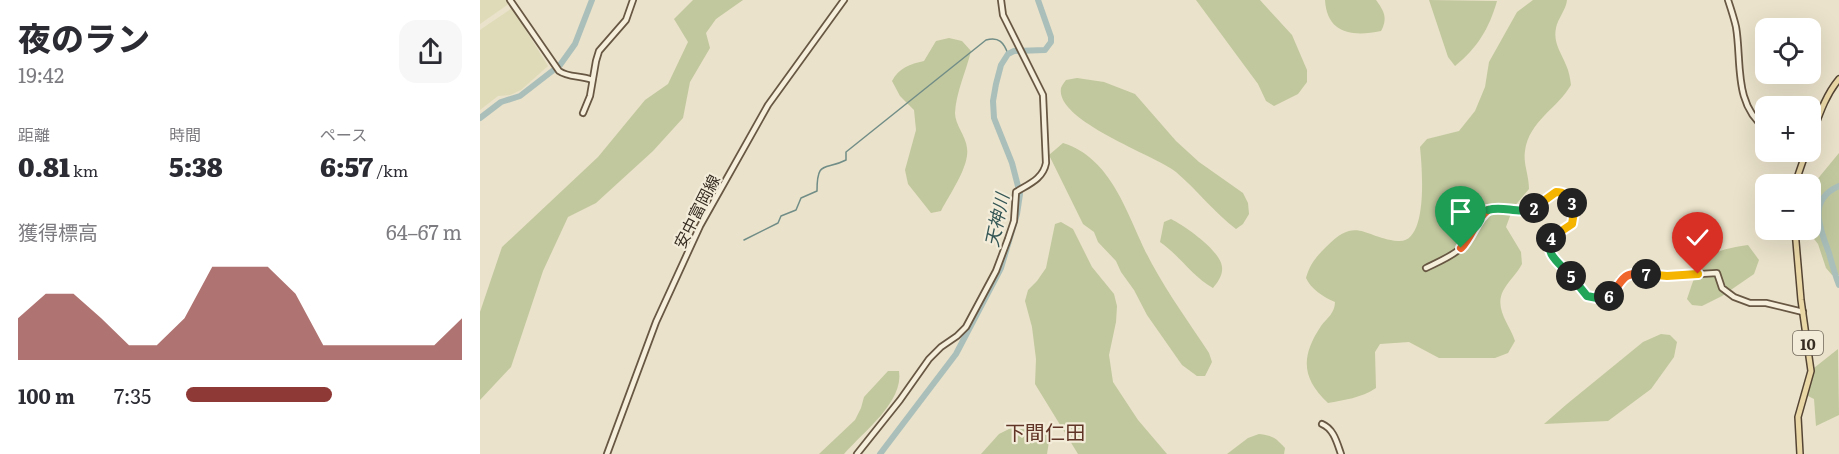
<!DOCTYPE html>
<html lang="ja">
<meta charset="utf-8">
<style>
body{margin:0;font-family:Literata,"Noto Sans JP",serif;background:#f7f7f7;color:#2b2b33;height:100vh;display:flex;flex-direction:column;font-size:22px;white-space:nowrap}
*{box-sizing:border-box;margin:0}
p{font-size:20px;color:#7c7c81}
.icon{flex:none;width:33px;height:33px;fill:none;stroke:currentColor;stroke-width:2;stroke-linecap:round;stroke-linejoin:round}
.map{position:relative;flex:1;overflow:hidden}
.side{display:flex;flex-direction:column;background:#fff;width:480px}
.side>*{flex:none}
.tools{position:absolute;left:1275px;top:18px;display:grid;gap:12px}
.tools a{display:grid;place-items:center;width:66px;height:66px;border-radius:12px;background:#fff;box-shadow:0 6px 24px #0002;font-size:30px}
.pin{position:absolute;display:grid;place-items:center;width:51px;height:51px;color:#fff;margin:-62px -26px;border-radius:50% 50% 50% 0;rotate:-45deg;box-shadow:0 0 6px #0007}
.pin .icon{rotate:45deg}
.km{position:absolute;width:30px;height:30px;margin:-15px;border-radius:50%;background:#222;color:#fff;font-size:16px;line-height:30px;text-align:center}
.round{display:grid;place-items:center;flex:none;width:63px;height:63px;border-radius:18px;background:#f7f7f7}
.head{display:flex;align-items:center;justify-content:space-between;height:102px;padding:0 18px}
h1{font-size:33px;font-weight:800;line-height:45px}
.metrics{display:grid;grid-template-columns:repeat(3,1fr);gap:9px;height:102px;padding:6px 18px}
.metrics div{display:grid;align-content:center}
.metrics b{font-size:26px;font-weight:800}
.metrics small{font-size:16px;font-weight:400}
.metrics p{font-size:16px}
.chart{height:168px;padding:12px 18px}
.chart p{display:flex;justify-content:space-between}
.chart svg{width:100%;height:108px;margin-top:6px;fill:#8e3936;opacity:.7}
ul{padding:0 18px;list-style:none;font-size:20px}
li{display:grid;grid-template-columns:96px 72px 1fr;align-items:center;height:45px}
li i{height:15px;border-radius:8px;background:#8e3936}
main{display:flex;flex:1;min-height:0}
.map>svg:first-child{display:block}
.farmland{fill:#dfdbb8}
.green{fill:#c1c89e}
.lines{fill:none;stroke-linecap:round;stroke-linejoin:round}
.stream{stroke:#718d87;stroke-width:1.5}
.river{stroke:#aabfba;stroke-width:6}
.secondary-casing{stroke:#675743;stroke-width:8}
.primary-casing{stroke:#544433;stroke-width:8}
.secondary{stroke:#f6efdc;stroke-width:4.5}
.primary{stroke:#e9d7a6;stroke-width:5}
.split-1-casing{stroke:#fff;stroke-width:12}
.split-2-casing{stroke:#fff;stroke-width:12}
.split-3-casing{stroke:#fff;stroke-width:12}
.split-4-casing{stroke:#fff;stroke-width:12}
.split-5-casing{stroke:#fff;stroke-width:12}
.split-6-casing{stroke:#fff;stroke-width:12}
.split-7-casing{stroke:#fff;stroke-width:12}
.split-8-casing{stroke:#fff;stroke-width:12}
.split-1{stroke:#f0652b;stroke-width:8}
.split-2{stroke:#22a559;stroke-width:8}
.split-3{stroke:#f5b400;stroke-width:8}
.split-4{stroke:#f5b400;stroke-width:8}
.split-5{stroke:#22a559;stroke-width:8}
.split-6{stroke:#22a559;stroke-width:8}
.split-7{stroke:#f0652b;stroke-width:8}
.split-8{stroke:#f5b400;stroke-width:8}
.labels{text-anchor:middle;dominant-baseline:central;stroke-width:4.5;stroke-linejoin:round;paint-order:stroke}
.shield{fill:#f3ecd9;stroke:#6f6659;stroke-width:1.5}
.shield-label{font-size:15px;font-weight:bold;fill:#372d22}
.street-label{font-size:16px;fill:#372d22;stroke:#f3ecd9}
.water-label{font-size:18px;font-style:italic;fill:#335655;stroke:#f3ecd9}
.quarter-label{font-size:20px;fill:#603426;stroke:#f3ecd9}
</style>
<main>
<section class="side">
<div class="head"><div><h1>夜のラン</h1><p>19:42</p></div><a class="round"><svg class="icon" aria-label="share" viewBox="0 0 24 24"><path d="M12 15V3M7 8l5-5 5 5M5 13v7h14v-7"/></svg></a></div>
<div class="metrics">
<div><p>距離</p><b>0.81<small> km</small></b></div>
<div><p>時間</p><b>5:38</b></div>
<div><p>ペース</p><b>6:57<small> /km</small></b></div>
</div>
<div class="chart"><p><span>獲得標高</span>64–67 m</p>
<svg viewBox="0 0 160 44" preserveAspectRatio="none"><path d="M0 44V27L10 17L20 17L30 27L40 38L50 38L60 27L70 6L80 6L90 6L100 17L110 38L120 38L130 38L140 38L150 38L160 27V44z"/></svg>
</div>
<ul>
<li><b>100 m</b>7:35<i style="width:53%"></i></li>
</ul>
</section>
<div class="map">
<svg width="1359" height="454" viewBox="0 0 1359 454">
<rect width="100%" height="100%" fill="#eae2ca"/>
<g class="farmland">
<path d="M0 0H28L30 3 0 24Z"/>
<path d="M32 8 68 66 41 90 30 95 18 96 0 110V30Z"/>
</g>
<g class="green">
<path d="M213 0H263L236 19 226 33 230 48 210 82 203 118 173 151 116 203 88 217 63 271 31 367 0 400V312L22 247 118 157 165 100 188 84 208 42 194 19Z"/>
<path d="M716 0H780L812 35 827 70V82L818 94 794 106 786 101 778 84Z"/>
<path d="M845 0H896C904 11 908 18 901 31 873 37 847 34 845 0Z"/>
<path d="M949 0 1017 1C1009 29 997 48 975 66L968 57Z"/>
<path d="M1053 0H1087C1086 10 1078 18 1076 28 1073 43 1081 52 1086 65 1089 71 1090 78 1091 85 1077 109 1049 121 1045 151 1043 164 1049 175 1049 189L1033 208 1026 227 1041 252 1042 264C1037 274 1028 281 1023 291 1014 309 1030 325 1035 341L1028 353 1015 358H959L929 342 900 344 895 352 896 388C881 398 864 400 848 403 821 378 821 356 841 326 847 318 855 313 855 302 843 297 831 289 826 278 830 264 836 257 846 247 877 215 884 238 918 241 949 244 942 167 940 147L947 139 979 131 995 111 1005 87 1009 62 1037 12Z"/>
<path d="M469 38 482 41 491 51C486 72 476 92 475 113 475 125 486 136 487 148 490 166 469 195 461 211L451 213 428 184 425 170 436 130 434 110 420 96 412 81C419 68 430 64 444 61L456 41Z"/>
<path d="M597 78 624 82 655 94 696 141 719 162 763 193 768 203 769 214 763 224 756 229C734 212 717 190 696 172 675 155 575 121 581 88 582 85 584 83 586 80Z"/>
<path d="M583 143C635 159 649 222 672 264 689 295 710 324 729 353L732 362 725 376H717L702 365 667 315 654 290 641 272 636 261 618 242 614 232 603 224 569 155Z"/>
<path d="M1359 153V275H1352L1346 268 1338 244 1327 230H1330L1331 187Z"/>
<path d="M691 219C705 226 741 251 742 267 743 275 738 282 733 288 712 276 700 256 680 242L684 222Z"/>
<path d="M581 222 593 229 612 267 634 294 637 306 636 322 629 355 633 382 658 420 687 454H598L555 384 556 359 552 327 545 301 548 290 557 281 566 268 575 224Z"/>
<path d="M1268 245 1279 260 1274 274 1242 296 1222 306 1212 305 1207 299C1220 259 1225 251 1268 245Z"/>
<path d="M1181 334 1190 335 1197 342 1194 357 1171 389 1128 421 1064 424 1087 404 1163 342Z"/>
<path d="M1358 349 1359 415 1336 426 1334 399 1326 395 1334 368Z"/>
<path d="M408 371H419C424 402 383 432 364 454H339L375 420 381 408 384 397Z"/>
<path d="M531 428 562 431 570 435 567 454H501L519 434Z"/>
<path d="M779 434C793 436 795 437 805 448L804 454H747L768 438Z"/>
</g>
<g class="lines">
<path class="stream" d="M264 240 298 223 301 216 316 210 321 198 337 191C337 159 345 171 366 160V152L506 40C519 36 524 43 528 54"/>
<g class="river">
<path d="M0 118 21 102 40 96 80 65 95 44 112 0"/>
<path d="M1359 186C1327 200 1340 228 1349 253 1352 264 1355 275 1359 285"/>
<path d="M400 454 476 354 521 268 537 214 540 194 532 163 514 118 513 101 516 84 521 65 528 54 534 51 565 50 571 42V37L558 0"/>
</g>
<g class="secondary-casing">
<g id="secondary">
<path d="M30 0 79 71C89 78 100 75 112 80"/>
<path d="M1248 0C1251 9 1254 18 1256 27 1262 62 1253 104 1286 129"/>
<path d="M103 113 110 96 116 61 119 51 146 20 153 0"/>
<path d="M1315 152 1323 160"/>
<path d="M946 268C958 262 973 256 982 247 993 237 996 215 1008 210 1021 204 1036 214 1049 210 1060 207 1066 194 1076 192 1082 191 1088 195 1091 200 1104 226 1082 226 1070 239L1069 250 1107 296 1122 299 1131 295 1140 280 1152 273 1187 276 1237 273 1242 288 1254 297 1270 303H1286L1323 312"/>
<path d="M842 424C854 429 857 443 861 454"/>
<path d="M127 454 176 322 220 226 288 105 364 0"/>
<path d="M377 454 420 400 449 359 461 347 477 336 486 327 516 271 528 239 534 221 536 192C549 184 563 179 566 163L563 95 523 15 521 0"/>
</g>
</g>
<g class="primary-casing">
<g id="primary">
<path d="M1330 140C1338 119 1344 97 1359 79"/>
<path d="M1315 184 1326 152"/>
<path d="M1315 230 1321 300 1331 371 1318 417 1320 454"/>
</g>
</g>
<use href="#secondary" class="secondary"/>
<use href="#primary" class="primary"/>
</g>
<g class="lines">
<g class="split-1-casing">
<path id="split-1" d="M981 248C992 237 996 218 1008 210"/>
</g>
<g class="split-2-casing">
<path id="split-2" d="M1008 210C1023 205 1039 215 1054 208"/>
</g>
<g class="split-3-casing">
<path id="split-3" d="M1054 208 1076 192C1084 192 1089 196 1092 203"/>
</g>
<g class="split-4-casing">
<path id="split-4" d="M1071 238 1092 224 1094 212 1092 203"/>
</g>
<g class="split-5-casing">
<path id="split-5" d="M1071 238C1064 255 1081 264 1091 276"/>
</g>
<g class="split-6-casing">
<path id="split-6" d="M1091 276 1107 296 1122 299 1129 296"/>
</g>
<g class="split-7-casing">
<path id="split-7" d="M1129 296C1144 283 1139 271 1166 274"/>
</g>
<g class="split-8-casing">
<path id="split-8" d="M1166 274 1187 276 1218 274"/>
</g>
<use href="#split-1" class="split-1"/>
<use href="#split-2" class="split-2"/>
<use href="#split-3" class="split-3"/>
<use href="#split-4" class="split-4"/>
<use href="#split-5" class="split-5"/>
<use href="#split-6" class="split-6"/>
<use href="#split-7" class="split-7"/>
<use href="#split-8" class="split-8"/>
</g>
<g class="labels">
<rect class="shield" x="1313" y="331" width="30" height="24" rx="4.5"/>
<g class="shield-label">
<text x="1328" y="343">10</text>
</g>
<g class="street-label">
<text transform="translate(216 211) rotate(-63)">安中富岡線</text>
</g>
<g class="water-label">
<text transform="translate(516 220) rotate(-78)">天神川</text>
</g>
<g class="quarter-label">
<text x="565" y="431">下間仁田</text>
</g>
</g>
</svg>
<div class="tools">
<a><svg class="icon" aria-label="locate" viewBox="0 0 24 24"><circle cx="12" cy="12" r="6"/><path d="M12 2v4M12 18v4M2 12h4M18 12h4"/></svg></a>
<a>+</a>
<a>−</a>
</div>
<div class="pin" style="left:981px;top:248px;background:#1e9e55"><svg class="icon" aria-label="arrive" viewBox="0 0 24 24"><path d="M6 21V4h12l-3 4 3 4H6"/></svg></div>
<div class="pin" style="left:1218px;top:274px;background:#d93025"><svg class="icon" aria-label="check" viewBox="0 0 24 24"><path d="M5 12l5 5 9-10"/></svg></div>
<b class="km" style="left:1054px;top:208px">2</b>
<b class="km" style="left:1092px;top:203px">3</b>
<b class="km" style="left:1071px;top:238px">4</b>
<b class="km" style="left:1091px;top:276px">5</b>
<b class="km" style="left:1129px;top:296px">6</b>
<b class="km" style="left:1166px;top:274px">7</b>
</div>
</main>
